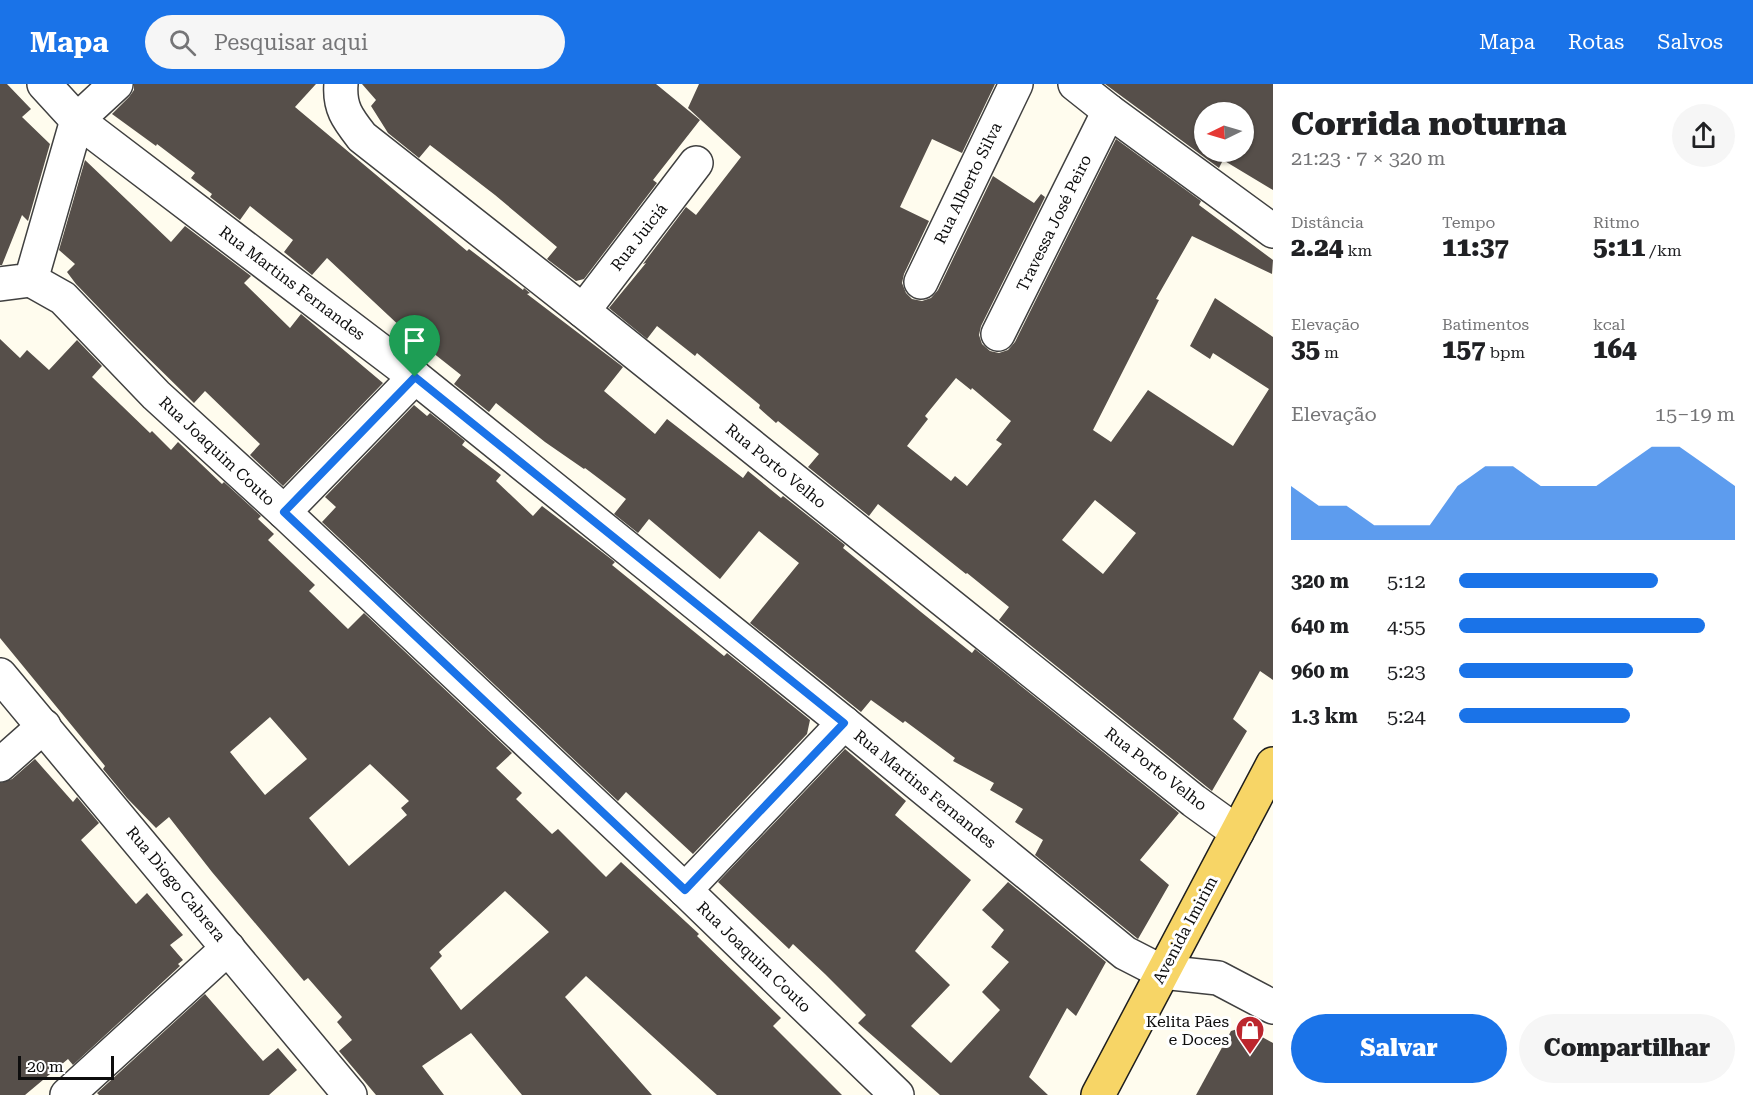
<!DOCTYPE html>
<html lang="pt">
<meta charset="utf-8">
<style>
body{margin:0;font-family:"Roboto Serif",serif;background:#f6f6f6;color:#202124;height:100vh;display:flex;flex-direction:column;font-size:22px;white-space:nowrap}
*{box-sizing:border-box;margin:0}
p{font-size:20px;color:#757577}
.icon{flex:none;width:33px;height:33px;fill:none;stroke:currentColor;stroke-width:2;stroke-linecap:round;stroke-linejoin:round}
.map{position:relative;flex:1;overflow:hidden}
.details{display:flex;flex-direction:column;background:#fff;width:480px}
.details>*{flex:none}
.needle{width:39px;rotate:265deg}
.tools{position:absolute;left:1194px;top:18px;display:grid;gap:12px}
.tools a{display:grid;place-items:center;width:60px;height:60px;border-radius:50%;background:#fff;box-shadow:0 2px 4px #0004;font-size:30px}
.scale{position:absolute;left:18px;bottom:15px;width:96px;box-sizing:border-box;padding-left:6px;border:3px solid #0d0d0d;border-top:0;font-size:16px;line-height:21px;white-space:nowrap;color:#0d0d0d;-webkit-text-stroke:4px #fff;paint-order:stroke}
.pin{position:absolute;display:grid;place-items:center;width:51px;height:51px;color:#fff;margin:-62px -26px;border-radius:50% 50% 50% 0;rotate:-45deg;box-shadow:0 0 6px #0007}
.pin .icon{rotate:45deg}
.round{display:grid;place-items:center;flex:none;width:63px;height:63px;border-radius:32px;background:#f6f6f6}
.headline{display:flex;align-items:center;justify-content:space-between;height:102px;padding:0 18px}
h1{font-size:33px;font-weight:800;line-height:45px}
.figures{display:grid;grid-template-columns:repeat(3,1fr);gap:9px;height:102px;padding:6px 18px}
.figures div{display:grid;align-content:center}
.figures b{font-size:26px;font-weight:800}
.figures small{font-size:16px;font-weight:400}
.figures p{font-size:16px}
.chart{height:168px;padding:12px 18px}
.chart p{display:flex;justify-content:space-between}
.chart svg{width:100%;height:108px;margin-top:6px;fill:#1a73e8;opacity:.7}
.button{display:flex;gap:12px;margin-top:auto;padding:12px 18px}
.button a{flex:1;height:69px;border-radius:36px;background:#1a73e8;color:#fff;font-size:24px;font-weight:800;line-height:69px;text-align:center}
.button a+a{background:#f6f6f6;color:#202124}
ul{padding:0 18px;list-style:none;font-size:20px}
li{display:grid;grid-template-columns:96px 72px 1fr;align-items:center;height:45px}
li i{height:15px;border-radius:8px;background:#1a73e8}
header{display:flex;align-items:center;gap:36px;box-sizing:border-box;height:84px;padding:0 30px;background:#1a73e8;color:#fff}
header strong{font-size:28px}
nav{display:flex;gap:33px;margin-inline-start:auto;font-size:21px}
.search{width:420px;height:54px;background:#f6f6f6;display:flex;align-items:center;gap:15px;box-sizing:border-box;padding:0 21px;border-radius:33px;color:#757577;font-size:22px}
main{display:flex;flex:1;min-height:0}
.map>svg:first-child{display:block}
.building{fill:#564f4a;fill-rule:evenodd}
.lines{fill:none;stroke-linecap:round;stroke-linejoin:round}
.minor-casing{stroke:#404040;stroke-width:36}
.major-casing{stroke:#1e1e1e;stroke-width:36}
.minor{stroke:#fff;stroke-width:33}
.major{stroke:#f7d566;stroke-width:33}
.route-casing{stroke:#fff;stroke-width:12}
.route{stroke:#1a73e8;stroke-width:8}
.labels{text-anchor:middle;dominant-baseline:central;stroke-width:6;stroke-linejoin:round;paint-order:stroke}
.street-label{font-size:16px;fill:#0d0d0d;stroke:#fff}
.poi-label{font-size:16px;fill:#0d0d0d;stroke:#fff;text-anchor:end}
</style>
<header>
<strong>Mapa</strong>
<div class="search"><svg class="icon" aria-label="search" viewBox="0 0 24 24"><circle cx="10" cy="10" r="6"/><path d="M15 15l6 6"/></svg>Pesquisar aqui</div>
<nav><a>Mapa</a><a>Rotas</a><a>Salvos</a></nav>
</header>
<main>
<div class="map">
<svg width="1273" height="1011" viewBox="0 0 1273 1011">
<rect width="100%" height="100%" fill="#fffcee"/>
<g class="building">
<path d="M0 0H7L31 25 22 33 50 60 28 137 22 131 2 181H0Z"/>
<path d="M134 0H316L295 23 467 167 469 165 523 206 524 204 530 209 527 210 623 283 604 307 655 350 667 335 743 394 748 387 781 414 783 412 845 461 843 464 921 528 972 569 975 565 1179 729 1140 776 1169 801 1138 855 1035 771 1043 756 1015 738 1023 725 990 706 994 699 953 677 955 674 905 637 903 639 871 616 861 628 750 539 799 479 759 447 720 495 649 435 638 449 614 430 626 415 585 384 584 385 545 358 496 319 489 328 454 300 461 291 404 246 327 174 312 191 284 168 293 156 250 122 240 136 210 113 212 110 191 94 195 89 157 60 156 62 112 30 129 13 134 6Z"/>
<path d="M362 0H656L700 36 653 96 657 99 584 195 576 197 547 175 557 163 495 111 430 61 419 74 388 49 371 22 376 16Z"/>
<path d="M699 0H995L962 69 932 55 900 123 929 137 904 190 902 199 906 209 912 215 922 217 931 214 938 206 993 92 1034 119 1041 110 1045 113 981 242 979 251 982 260 990 267 999 269 1008 266 1015 258 1116 55 1201 117 1199 121 1273 176 1272 190 1192 152 1156 215 1159 216 1093 346 1111 358 1148 306 1233 362 1269 305 1213 269 1210 275 1190 262 1215 214 1273 253V596L1260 587 1233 635 1247 647 1212 707 999 536 1009 523 967 489 966 490 878 420 869 432 808 383 819 370 778 337 776 339 759 324 760 321 697 269 695 272 657 242 647 255 609 224 646 179 643 180 686 123 696 131 741 73 688 24ZM956 294 971 306 972 304 1011 337 996 356 1002 360 967 402 955 392 951 397 907 362 928 335 925 332ZM1095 416 1136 449 1103 490 1062 456Z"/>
<path d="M1105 0H1273V106L1223 76 1219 84ZM1204 28H1244V68H1204Z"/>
<path d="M85 76 171 158 185 142 251 192 244 199 290 244 301 230 383 299 283 402 250 371 260 360 205 307 194 319 128 254 76 200 67 188 75 180 59 166Z"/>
<path d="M0 255 20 274 27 266 49 286 77 256 102 282 92 293 150 349 152 347 171 366 178 358 222 400 224 398 261 432 258 435 274 450 268 456 315 501 309 507 348 545 364 529 512 669 496 684 522 709 516 715 552 750 558 745 606 793 621 778 699 850 697 852 781 934 773 942 842 1011H717L586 892 565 913 652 1011H522L471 949 422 982 444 1011H376L339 967 352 956 337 938 342 933 308 894 304 897 212 788 169 733 156 744 127 714 103 685 105 682 0 554ZM270 633 307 675 265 711 230 668ZM370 680 409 717 401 724 407 731 349 782 309 734ZM505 807 549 848 461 926 430 884 442 872 439 868Z"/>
<path d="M414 321 427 332 430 329 465 357 462 361 501 391 496 397 533 432 542 422 615 478 612 481 724 572 727 569 810 636 807 650 693 770 626 708 618 717 322 438 336 423 325 413Z"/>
<path d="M845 665 906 717 895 731 971 796 915 867 950 901 911 942 951 979 1000 926 982 908 1009 878 991 863 1004 846 982 826 1008 798 1106 878 1076 932 1067 924 1029 993 1048 1011H940L858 939 866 931 825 890 793 860 789 865 718 798Z"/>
<path d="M35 675 73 718 77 713 99 739 81 756 136 820 147 809 183 851 170 861 183 876 178 880 180 882 73 981 68 975 25 1011H0V699L12 695Z"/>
<path d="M205 910 263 977 278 964 297 986 269 1011H99L97 1009Z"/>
<path d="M1244 943 1273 959V1011H1196L1231 947Z"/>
</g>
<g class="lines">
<g class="minor-casing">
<g id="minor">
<path d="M44 0 77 36 415 293 844 639 1125 869 1162 888 1218 894 1273 923"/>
<path d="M341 0C339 24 348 35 362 53L583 227 1194 717 1237 748"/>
<path d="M1075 0 1109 27 1273 147"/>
<path d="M31 196 63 214 156 311 284 428 685 806 897 1011"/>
<path d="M921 198 1016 0"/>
<path d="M0 200 31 196 77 36 116 0"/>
<path d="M583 227 696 79"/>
<path d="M998 250 1109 27"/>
<path d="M284 428 415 293"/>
<path d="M0 591 350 1011"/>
<path d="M0 681 44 642"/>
<path d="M685 806 844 639"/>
<path d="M67 1011 228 864"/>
</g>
</g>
<g class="major-casing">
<path id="major" d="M1098 1011 1273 680"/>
</g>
<use href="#minor" class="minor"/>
<use href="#major" class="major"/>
</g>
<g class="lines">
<g class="route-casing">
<path id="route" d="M415 293 844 639 685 806 284 428Z"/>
</g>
<use href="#route" class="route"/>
</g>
<defs>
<g id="shop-pin" transform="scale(1.5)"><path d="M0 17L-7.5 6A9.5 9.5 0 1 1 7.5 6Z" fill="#bc262d" stroke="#fff"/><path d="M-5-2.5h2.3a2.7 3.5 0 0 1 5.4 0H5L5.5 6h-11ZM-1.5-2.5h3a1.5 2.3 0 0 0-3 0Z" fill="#fff"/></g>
</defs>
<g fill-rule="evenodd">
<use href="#shop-pin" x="1250" y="946"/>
</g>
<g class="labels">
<g class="street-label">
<text transform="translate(968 99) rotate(-64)">Rua Alberto Silva</text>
<text transform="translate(1054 139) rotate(-64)">Travessa José Peiro</text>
<text transform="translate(639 153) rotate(-52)">Rua Juiciá</text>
<text transform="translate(292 199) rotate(37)">Rua Martins Fernandes</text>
<text transform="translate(217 367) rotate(43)">Rua Joaquim Couto</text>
<text transform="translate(776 382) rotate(39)">Rua Porto Velho</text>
<text transform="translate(1156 685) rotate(38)">Rua Porto Velho</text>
<text transform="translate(925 705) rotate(39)">Rua Martins Fernandes</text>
<text transform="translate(176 800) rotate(50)">Rua Diogo Cabrera</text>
<text transform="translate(1185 846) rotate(-62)">Avenida Imirim</text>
<text transform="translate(754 873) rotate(44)">Rua Joaquim Couto</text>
</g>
<g class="poi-label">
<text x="1229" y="937">Kelita Pães<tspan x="1229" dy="18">e Doces</tspan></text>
</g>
</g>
</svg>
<div class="tools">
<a><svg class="needle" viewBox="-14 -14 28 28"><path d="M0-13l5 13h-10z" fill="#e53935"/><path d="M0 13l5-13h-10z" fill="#757577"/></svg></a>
</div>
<div class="scale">20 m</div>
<div class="pin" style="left:415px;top:293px;background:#1e9e55"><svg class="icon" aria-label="arrive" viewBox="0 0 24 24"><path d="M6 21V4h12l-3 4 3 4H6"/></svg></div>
</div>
<section class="details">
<div class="headline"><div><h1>Corrida noturna</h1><p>21:23 · 7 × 320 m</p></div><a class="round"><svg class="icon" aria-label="share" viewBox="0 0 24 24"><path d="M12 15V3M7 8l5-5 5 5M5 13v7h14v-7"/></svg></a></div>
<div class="figures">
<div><p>Distância</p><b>2.24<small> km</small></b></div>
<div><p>Tempo</p><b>11:37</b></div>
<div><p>Ritmo</p><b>5:11<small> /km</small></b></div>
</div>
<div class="figures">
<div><p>Elevação</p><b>35<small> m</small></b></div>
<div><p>Batimentos</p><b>157<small> bpm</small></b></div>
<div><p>kcal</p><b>164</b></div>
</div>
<div class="chart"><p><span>Elevação</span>15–19 m</p>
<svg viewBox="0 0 160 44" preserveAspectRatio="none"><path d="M0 44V22L10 30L20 30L30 38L40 38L50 38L60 22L70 14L80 14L90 22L100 22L110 22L120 14L130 6L140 6L150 14L160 22V44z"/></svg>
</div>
<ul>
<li><b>320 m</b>5:12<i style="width:72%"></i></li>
<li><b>640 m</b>4:55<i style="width:89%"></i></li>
<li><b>960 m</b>5:23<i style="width:63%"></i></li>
<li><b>1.3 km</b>5:24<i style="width:62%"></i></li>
</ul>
<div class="button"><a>Salvar</a><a>Compartilhar</a></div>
</section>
</main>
